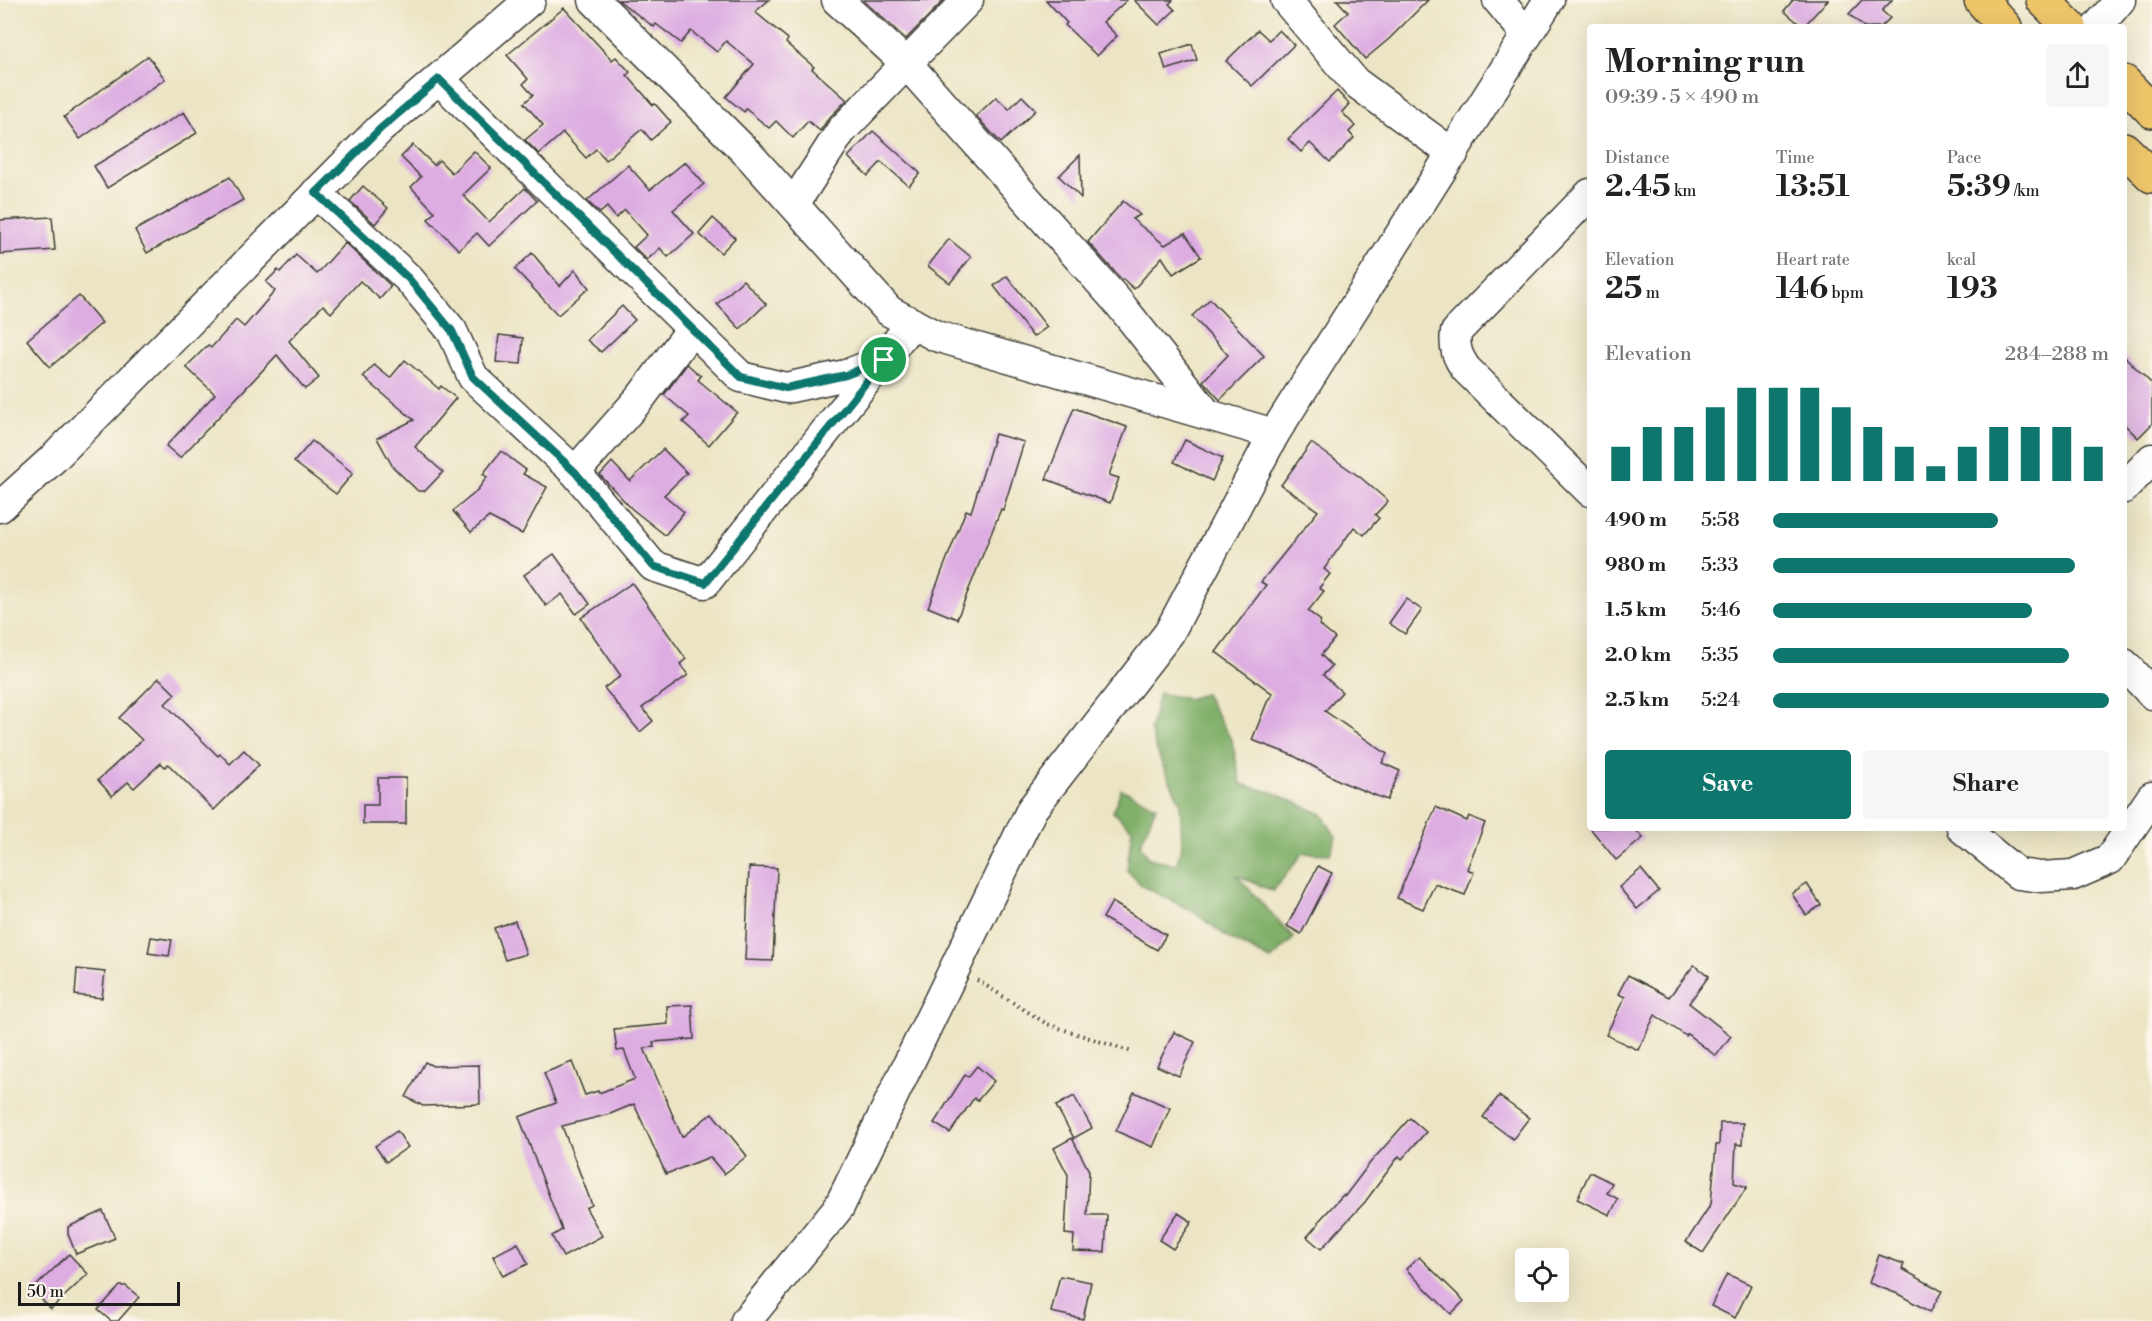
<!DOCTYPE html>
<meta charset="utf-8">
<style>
body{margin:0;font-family:"Libre Bodoni",serif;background:#f6f6f6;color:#222;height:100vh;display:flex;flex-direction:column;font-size:22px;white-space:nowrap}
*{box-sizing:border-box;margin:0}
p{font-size:20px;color:#767676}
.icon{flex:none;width:33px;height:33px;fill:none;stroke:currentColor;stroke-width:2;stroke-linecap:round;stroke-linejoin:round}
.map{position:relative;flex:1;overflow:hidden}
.details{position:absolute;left:1587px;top:24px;width:540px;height:807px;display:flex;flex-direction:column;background:#fff;border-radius:6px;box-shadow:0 6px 24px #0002}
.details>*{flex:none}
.fabs{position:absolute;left:1515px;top:1248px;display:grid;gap:12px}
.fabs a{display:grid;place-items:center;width:54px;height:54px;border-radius:6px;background:#fff;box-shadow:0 6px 24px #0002;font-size:30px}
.scale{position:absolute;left:18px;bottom:15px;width:162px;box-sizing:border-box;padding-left:6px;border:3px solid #1c1c1c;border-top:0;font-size:16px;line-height:21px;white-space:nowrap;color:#1c1c1c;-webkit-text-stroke:4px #fbf7ec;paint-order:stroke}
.pin{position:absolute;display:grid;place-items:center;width:51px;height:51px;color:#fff;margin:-26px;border:3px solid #fff;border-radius:50%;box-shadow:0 2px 6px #0007}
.round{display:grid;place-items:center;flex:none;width:63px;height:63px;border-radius:6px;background:#f6f6f6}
.overview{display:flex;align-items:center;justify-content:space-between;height:102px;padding:0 18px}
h1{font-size:33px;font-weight:800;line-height:45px}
.stats{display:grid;grid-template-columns:repeat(3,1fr);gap:9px;height:102px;padding:6px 18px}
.stats div{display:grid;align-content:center}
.stats b{font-size:30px;font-weight:800}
.stats small{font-size:16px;font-weight:400}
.stats p{font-size:16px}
.chart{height:168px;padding:12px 18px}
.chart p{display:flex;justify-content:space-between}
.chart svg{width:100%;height:108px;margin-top:6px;stroke:#0f766e;stroke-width:6}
.button{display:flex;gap:12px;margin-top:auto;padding:12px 18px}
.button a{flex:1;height:69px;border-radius:6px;background:#0f766e;color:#fff;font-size:24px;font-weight:800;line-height:69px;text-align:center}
.button a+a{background:#f6f6f6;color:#222}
ul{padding:0 18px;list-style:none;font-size:20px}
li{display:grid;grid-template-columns:96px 72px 1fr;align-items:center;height:45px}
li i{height:15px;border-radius:8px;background:#0f766e}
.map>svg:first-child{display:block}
.forest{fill:#7faf68;stroke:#4e6642;stroke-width:1.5}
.building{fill:#ddace2}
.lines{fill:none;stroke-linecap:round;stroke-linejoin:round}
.minor-casing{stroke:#3b3a35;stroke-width:33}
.highway-casing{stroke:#3b3a35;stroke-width:36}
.path{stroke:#3b3a35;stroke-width:4;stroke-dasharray:1.5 4.5;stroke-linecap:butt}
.minor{stroke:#fff;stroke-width:30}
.highway{stroke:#eec569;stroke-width:33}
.route-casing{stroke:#fff;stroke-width:12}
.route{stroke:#0f766e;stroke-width:8}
</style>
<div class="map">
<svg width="2152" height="1321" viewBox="0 0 2152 1321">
<rect width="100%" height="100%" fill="#fbf7ec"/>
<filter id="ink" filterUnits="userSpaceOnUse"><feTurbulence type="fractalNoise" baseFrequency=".0167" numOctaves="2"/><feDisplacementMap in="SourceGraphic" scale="12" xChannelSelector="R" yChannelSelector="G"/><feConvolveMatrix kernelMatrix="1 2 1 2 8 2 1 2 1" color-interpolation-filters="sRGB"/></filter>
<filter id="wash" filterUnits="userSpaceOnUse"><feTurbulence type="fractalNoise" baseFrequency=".008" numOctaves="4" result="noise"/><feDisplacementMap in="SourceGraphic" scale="24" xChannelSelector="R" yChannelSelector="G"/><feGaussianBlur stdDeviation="1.35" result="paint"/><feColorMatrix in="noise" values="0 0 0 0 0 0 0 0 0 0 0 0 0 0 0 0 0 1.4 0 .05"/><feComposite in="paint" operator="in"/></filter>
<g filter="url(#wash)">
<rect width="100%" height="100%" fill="#ece5c5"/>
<path class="forest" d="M1159 693 1188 699 1205 694 1232 741 1241 784 1274 793 1322 814 1336 837 1330 854 1303 853 1273 891 1236 875 1294 938 1271 960 1229 938 1192 911 1142 886 1127 870 1132 829 1113 812 1121 789 1156 806 1140 845 1149 858 1176 865 1182 846 1180 802 1162 764 1150 731Z"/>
<g id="blocks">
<g class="building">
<path d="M618 0H769L755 12 788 39 786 43 814 67 812 69 847 100 828 119 820 131 808 121 793 138 776 121 769 128 746 109 744 112 726 97 754 64 726 41 717 52 691 31 681 43 656 24 654 27Z"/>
<path d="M863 0H944L906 39Z"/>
<path d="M1046 0H1127L1103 22 1117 36 1097 56 1065 25 1067 23Z"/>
<path d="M1134 0H1173L1169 4 1175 10 1159 25Z"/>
<path d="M1337 0H1428L1389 39 1365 59 1335 24 1348 12Z"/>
<path d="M1793 0H1828L1803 27 1784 11Z"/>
<path d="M1862 0H1892L1882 11 1890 18 1881 27H1864L1849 14Z"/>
<path d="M564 8 612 60 616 57 630 72 627 75 653 105 655 104 671 122 651 140 642 129 606 160 596 149 586 158 563 133 539 154 525 140 543 125 524 103 533 95 523 84 528 79 507 55Z"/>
<path d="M1258 30 1269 40 1279 30 1294 45 1252 86 1226 61Z"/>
<path d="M1192 44 1197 60 1166 70 1161 54Z"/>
<path d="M148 56 165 79 80 139 64 117Z"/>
<path d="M1337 91 1349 104 1342 112 1355 126 1349 132 1354 138 1330 162 1310 143 1301 152 1288 139Z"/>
<path d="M1022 96 1036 110 1001 143 976 116 996 97 1009 109Z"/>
<path d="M184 112 197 133 107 188 94 166Z"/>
<path d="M873 131 920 173 909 186 881 162 868 176 848 157Z"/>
<path d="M413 145 434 165 439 160 452 173 474 151 491 168 463 195 489 222 525 188 537 201 489 246 477 233 459 250 428 219 435 212 411 187 421 177 401 157Z"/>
<path d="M1080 155 1081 198 1059 176Z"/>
<path d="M685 162 704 184 673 210 694 234 668 257 660 248 647 260 634 247 647 235 625 210 616 218 607 207 600 213 587 201 628 165 650 190Z"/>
<path d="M230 177 243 200 147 253 135 230Z"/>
<path d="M363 186 388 208 375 224 350 201Z"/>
<path d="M1123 201 1140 215 1132 219 1165 245 1185 233 1201 257 1173 274 1162 257 1134 289 1123 279 1122 280 1088 242Z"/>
<path d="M52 217 55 250 0 254V220Z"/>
<path d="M713 218 735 238 721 253 699 234Z"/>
<path d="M949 239 971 257 950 283 928 266Z"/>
<path d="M345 243 391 286 380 299 360 281 331 313 323 305 289 341 319 378 305 389 277 355 180 458 166 446 215 394 186 367 208 345 211 348 236 320 244 327 275 291 266 282 278 270 280 272 296 255 317 274Z"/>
<path d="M532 253 560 286 575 270 589 288 558 315 515 269Z"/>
<path d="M1007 276 1047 327 1033 337 994 286Z"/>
<path d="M743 280 766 304 740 329 717 304Z"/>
<path d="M79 296 102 323 50 367 27 340Z"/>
<path d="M1210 299 1264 356 1220 400 1203 381 1228 355 1192 316Z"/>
<path d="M622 306 635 320 601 352 587 340Z"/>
<path d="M499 335 523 338 521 364 496 362Z"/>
<path d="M2124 356 2152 384V424L2138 438 2124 424Z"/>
<path d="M405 360 439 389 441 386 456 398 415 447 443 472 425 491H418L393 467 377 438 414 420 363 377 374 365 390 378Z"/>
<path d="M687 364 701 376 698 380 737 412 709 445 683 422 689 416 664 395Z"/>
<path d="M1074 408 1127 427 1109 475 1119 478 1110 503 1046 479Z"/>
<path d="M995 434 1024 442 1003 510 1001 509 957 619 928 607 966 510 971 512Z"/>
<path d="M1185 440 1223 458 1212 481 1174 462Z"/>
<path d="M312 441 353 473 336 494 294 462Z"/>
<path d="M1311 443 1360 477 1388 501 1375 515 1379 518 1364 535 1354 527 1324 569 1330 574 1319 588 1324 591 1308 611 1321 621 1319 625 1335 638 1321 655 1332 666 1323 675 1342 692 1325 711 1387 754 1382 763 1400 771 1387 800 1342 782 1292 755 1252 740 1268 700 1273 694 1216 652 1266 585 1261 582 1318 511 1281 485Z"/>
<path d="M663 449 687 473 664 495 684 512 665 535 632 509 600 475 612 462 630 481Z"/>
<path d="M501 451 526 470 523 474 547 487 522 534 489 517 471 532 453 511 476 492 487 477 483 474Z"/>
<path d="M554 554 590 604 576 614 562 594 546 606 524 575Z"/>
<path d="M632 583 686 659 680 664 688 675 642 708 653 721 640 732 604 688 621 676 581 618Z"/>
<path d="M1406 599 1422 610 1405 634 1389 623Z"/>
<path d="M159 678 175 694 165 704 218 756 220 754 230 764 244 750 259 765 214 810 168 764 165 767 161 763 134 788 128 782 112 796 98 780 142 740 119 718Z"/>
<path d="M378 778H406V824H363V805H378Z"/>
<path d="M1436 807 1467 821 1469 816 1485 823 1467 869 1474 872 1465 895 1435 884 1423 909 1397 898Z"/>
<path d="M1590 828H1634L1643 838 1616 860Z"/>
<path d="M1318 866 1332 873 1301 934 1287 926Z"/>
<path d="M749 867 777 868 773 961 745 960Z"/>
<path d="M1641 869 1659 891 1637 909 1619 887Z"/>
<path d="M1807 884 1821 905 1806 915 1792 894Z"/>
<path d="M1112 902 1166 935 1157 950 1103 918Z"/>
<path d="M515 921 526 954 505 960 494 928Z"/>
<path d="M151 937 172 940 169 956 148 953Z"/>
<path d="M1694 965 1709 976 1689 1003 1731 1036 1716 1056 1687 1034 1686 1036 1655 1015 1638 1050 1606 1035 1625 997 1618 994 1628 975 1669 997Z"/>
<path d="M77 969 105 972 102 998 75 995Z"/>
<path d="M692 1005 694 1039 653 1042 654 1047 644 1048 682 1137 712 1113 747 1156 724 1174 710 1157 666 1174 634 1104 610 1114 562 1126 592 1205 586 1208 602 1236 563 1257 552 1236 562 1230 519 1117 556 1103 544 1073 572 1062 585 1095 598 1091 599 1093 635 1079 624 1050 617 1051 614 1029 668 1024 667 1006Z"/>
<path d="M1174 1032 1195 1042 1179 1076 1157 1066Z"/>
<path d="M425 1062 433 1066 479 1065 480 1104 423 1106 406 1097Z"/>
<path d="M977 1066 994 1081 977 1101 974 1098 950 1133 934 1123 965 1075 968 1077Z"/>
<path d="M1134 1092 1170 1108 1153 1147 1116 1131Z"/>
<path d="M1074 1096 1092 1128 1074 1138 1056 1106Z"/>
<path d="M1499 1096 1529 1118 1513 1139 1483 1117Z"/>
<path d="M1410 1118 1426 1132 1402 1159 1399 1156 1365 1202 1321 1249 1307 1237 1319 1223 1318 1222 1343 1195 1345 1196 1370 1163Z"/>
<path d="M1720 1123H1743L1742 1145 1736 1144 1734 1183 1747 1187 1703 1253 1686 1242 1711 1204 1716 1145H1719Z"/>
<path d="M397 1131 408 1147 386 1162 375 1146Z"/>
<path d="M1072 1138 1089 1171 1087 1215H1107L1105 1252 1073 1251 1074 1235 1065 1234 1068 1175 1054 1148Z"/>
<path d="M1590 1172 1612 1183 1607 1193 1618 1199 1610 1215 1577 1199Z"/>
<path d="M103 1211 115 1238 76 1254 68 1234V1227Z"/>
<path d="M1178 1213 1192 1222 1173 1249 1159 1240Z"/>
<path d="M518 1243 528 1264 503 1276 493 1256Z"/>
<path d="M69 1254 88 1274 51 1309 32 1290Z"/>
<path d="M1879 1255 1904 1264 1902 1269 1942 1291 1930 1312 1898 1294 1869 1283Z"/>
<path d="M1419 1257 1464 1301 1451 1314 1406 1269Z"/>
<path d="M1727 1274 1751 1285 1735 1318 1711 1306Z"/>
<path d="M1060 1276 1091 1282 1083 1319 1051 1312Z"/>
<path d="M120 1286H126L139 1297 118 1321H111L98 1310Z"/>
</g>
</g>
</g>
<g filter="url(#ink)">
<use href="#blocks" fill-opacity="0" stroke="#3b3a35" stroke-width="1.5"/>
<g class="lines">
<g class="minor-casing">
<g id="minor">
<path d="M594 0 750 156 889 311 936 336 1274 434"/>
<path d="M837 0 907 64 1118 302 1206 413"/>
<path d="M1286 0 1355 82 1453 154"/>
<path d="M1498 0 1527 35"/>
<path d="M2097 27 2120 0"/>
<path d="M439 79 741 377 786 388 846 375 881 361"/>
<path d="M316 193 409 279 452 331 473 377 575 472 653 566 705 583 912 323"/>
<path d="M1590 194 1456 332C1454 348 1457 356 1466 369L1590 491"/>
<path d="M794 204 841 131 968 0"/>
<path d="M575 472 641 397 692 329"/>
<path d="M2124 488 2152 459"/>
<path d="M0 507 54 458 380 129 530 0"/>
<path d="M2124 664 2152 694"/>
<path d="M1962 828 2018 874 2041 877 2073 875 2110 859 2152 797"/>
<path d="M746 1321 839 1207 1032 809 1169 633 1274 434 1549 0"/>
</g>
</g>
<g class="highway-casing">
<g id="highway">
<path d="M1981 0 2005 27"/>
<path d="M2043 0 2070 27"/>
<path d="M2124 82 2152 111"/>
<path d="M2124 149 2152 176"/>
</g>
</g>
<path class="path" d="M977 980 1047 1024 1132 1052"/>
<use href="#minor" class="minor"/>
<use href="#highway" class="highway"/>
</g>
</g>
<g class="lines" filter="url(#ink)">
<g class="route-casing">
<path id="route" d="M439 79 741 377 786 388 846 375 884 360 705 583 653 566 575 472 473 377 452 331 409 279 316 193 380 129Z"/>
</g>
<use href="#route" class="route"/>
</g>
</svg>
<div class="fabs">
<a><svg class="icon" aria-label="locate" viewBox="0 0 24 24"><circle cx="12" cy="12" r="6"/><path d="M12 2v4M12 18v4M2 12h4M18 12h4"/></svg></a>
</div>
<div class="scale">50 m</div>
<div class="pin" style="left:884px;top:360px;background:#1e9e55"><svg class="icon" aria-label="arrive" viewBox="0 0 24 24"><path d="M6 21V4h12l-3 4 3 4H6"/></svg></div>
<section class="details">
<div class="overview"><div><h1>Morning run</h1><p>09:39 · 5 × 490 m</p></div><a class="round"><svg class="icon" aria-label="share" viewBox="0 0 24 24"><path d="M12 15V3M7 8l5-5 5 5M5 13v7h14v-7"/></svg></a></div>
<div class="stats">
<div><p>Distance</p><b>2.45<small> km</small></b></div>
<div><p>Time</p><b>13:51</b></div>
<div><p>Pace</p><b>5:39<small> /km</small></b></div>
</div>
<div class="stats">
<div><p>Elevation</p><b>25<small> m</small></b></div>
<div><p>Heart rate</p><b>146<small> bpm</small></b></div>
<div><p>kcal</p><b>193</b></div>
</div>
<div class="chart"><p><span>Elevation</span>284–288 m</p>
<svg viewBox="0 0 160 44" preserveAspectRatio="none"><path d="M5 44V30M15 44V22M25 44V22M35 44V14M45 44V6M55 44V6M65 44V6M75 44V14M85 44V22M95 44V30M105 44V38M115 44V30M125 44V22M135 44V22M145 44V22M155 44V30"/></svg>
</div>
<ul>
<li><b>490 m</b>5:58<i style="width:67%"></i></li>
<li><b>980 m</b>5:33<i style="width:90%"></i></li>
<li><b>1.5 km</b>5:46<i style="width:77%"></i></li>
<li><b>2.0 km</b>5:35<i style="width:88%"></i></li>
<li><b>2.5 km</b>5:24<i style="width:100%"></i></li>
</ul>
<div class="button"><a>Save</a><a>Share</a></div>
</section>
</div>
